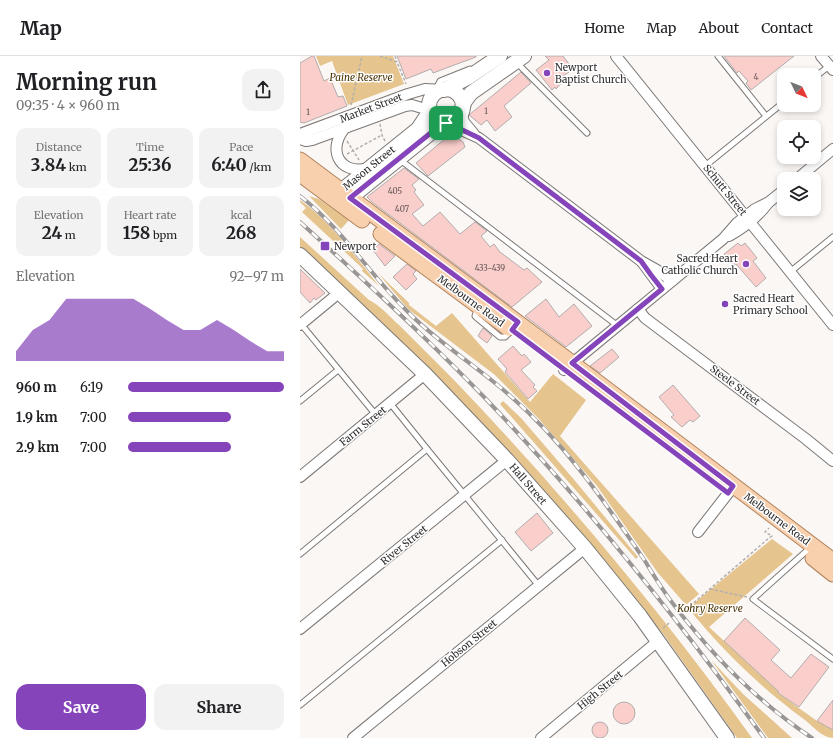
<!DOCTYPE html>
<meta charset="utf-8">
<style>
body{margin:0;font-family:Merriweather,serif;background:#f2f2f2;color:#202124;height:100vh;display:flex;flex-direction:column;font-size:15px;white-space:nowrap}
*{box-sizing:border-box;margin:0}
p{font-size:13px;color:#757577}
.icon{flex:none;width:22px;height:22px;fill:none;stroke:currentColor;stroke-width:2;stroke-linecap:round;stroke-linejoin:round}
.map{position:relative;flex:1;overflow:hidden}
.side{display:flex;flex-direction:column;background:#fff;width:300px}
.side>*{flex:none}
.needle{width:26px;rotate:133deg}
.fabs{position:absolute;left:477px;top:12px;display:grid;gap:8px}
.fabs a{display:grid;place-items:center;width:44px;height:44px;border-radius:8px;background:#fff;box-shadow:0 2px 6px #0003;font-size:20px}
.pin{position:absolute;display:grid;place-items:center;width:34px;height:34px;color:#fff;margin:-17px;border-radius:8px;box-shadow:0 2px 6px #0006}
.round{display:grid;place-items:center;flex:none;width:42px;height:42px;border-radius:12px;background:#f2f2f2}
.head{display:flex;align-items:center;justify-content:space-between;height:68px;padding:0 16px}
h1{font-size:22px;font-weight:700;line-height:30px}
.metrics{display:grid;grid-template-columns:repeat(3,1fr);gap:6px;height:68px;padding:4px 16px}
.metrics div{display:grid;align-content:center;border-radius:10px;background:#f2f2f2;text-align:center}
.metrics b{font-size:17px;font-weight:700}
.metrics small{font-size:11px;font-weight:400}
.metrics p{font-size:11px}
.chart{height:112px;padding:8px 16px}
.chart p{display:flex;justify-content:space-between}
.chart svg{width:100%;height:72px;margin-top:4px;fill:#8544b9;opacity:.7}
.button{display:flex;gap:8px;margin-top:auto;padding:8px 16px}
.button a{flex:1;height:46px;border-radius:12px;background:#8544b9;color:#fff;font-size:16px;font-weight:700;line-height:46px;text-align:center}
.button a+a{background:#f2f2f2;color:#202124}
ul{padding:0 16px;list-style:none;font-size:13px}
li{display:grid;grid-template-columns:64px 48px 1fr;align-items:center;height:30px}
li i{height:10px;border-radius:5px;background:#8544b9}
header{display:flex;align-items:center;gap:24px;box-sizing:border-box;height:56px;padding:0 20px;background:#fff;border-bottom:1px solid #e0e0e0}
header strong{font-size:19px}
nav{display:flex;gap:22px;margin-inline-start:auto;font-size:14px}
main{display:flex;flex:1;min-height:0}
.map>svg:first-child{display:block}
.green{fill:#e5c48e}
.building{fill:#facecb;stroke:#b2adad}
.lines{fill:none;stroke-linecap:round;stroke-linejoin:round}
.lane-casing{stroke:#7c7876;stroke-width:7}
.street-casing{stroke:#7c7876;stroke-width:12}
.secondary-casing{stroke:#7c7876;stroke-width:16}
.primary-casing{stroke:#b0835d;stroke-width:17}
.path{stroke:#b2afae;stroke-width:1.5;stroke-dasharray:3 2;stroke-linecap:butt}
.lane{stroke:#fff;stroke-width:5}
.street{stroke:#fff;stroke-width:10}
.secondary{stroke:#fff;stroke-width:14}
.primary{stroke:#f9d0ad;stroke-width:15}
.rail-casing{stroke:#999695;stroke-width:4}
.rail{stroke:#fff;stroke-width:2.5;stroke-dasharray:8;stroke-linecap:butt}
.route-casing{stroke:#fff;stroke-width:8}
.route{stroke:#8544b9;stroke-width:5}
.poi-dot{fill:#8544b9;stroke:#fff;stroke-width:1.5}
.labels{text-anchor:middle;dominant-baseline:central;stroke-width:3;stroke-linejoin:round;paint-order:stroke}
.number-label{font-size:8px;fill:#625655}
.poi-label{font-size:10px;fill:#302e2e;stroke:#fff;text-anchor:start}
.park-label{font-size:10px;font-style:italic;fill:#483100;stroke:#fff}
.street-label{font-size:10px;fill:#302e2e;stroke:#fff}
</style>
<header>
<strong>Map</strong>
<nav><a>Home</a><a>Map</a><a>About</a><a>Contact</a></nav>
</header>
<main>
<section class="side">
<div class="head"><div><h1>Morning run</h1><p>09:35 · 4 × 960 m</p></div><a class="round"><svg class="icon" aria-label="share" viewBox="0 0 24 24"><path d="M12 15V3M7 8l5-5 5 5M5 13v7h14v-7"/></svg></a></div>
<div class="metrics">
<div><p>Distance</p><b>3.84<small> km</small></b></div>
<div><p>Time</p><b>25:36</b></div>
<div><p>Pace</p><b>6:40<small> /km</small></b></div>
</div>
<div class="metrics">
<div><p>Elevation</p><b>24<small> m</small></b></div>
<div><p>Heart rate</p><b>158<small> bpm</small></b></div>
<div><p>kcal</p><b>268</b></div>
</div>
<div class="chart"><p><span>Elevation</span>92–97 m</p>
<svg viewBox="0 0 160 44" preserveAspectRatio="none"><path d="M0 44V38L10 25L20 19L30 6L40 6L50 6L60 6L70 6L80 12L90 19L100 25L110 25L120 19L130 25L140 32L150 38L160 38V44z"/></svg>
</div>
<ul>
<li><b>960 m</b>6:19<i style="width:100%"></i></li>
<li><b>1.9 km</b>7:00<i style="width:66%"></i></li>
<li><b>2.9 km</b>7:00<i style="width:66%"></i></li>
</ul>
<div class="button"><a>Save</a><a>Share</a></div>
</section>
<div class="map">
<svg width="533" height="682" viewBox="0 0 533 682">
<rect width="100%" height="100%" fill="#fbf7f5"/>
<g class="green">
<path d="M16 0H93L104 28 48 49 32 5 20 10Z"/>
<path d="M9 140 19 143 49 164 41 173Z"/>
<path d="M0 144C31 166 55 200 79 230L62 215 63 213 59 209 2 156 6 152 0 146Z"/>
<path d="M0 181 69 244C81 250 90 261 99 269 117 287 135 305 153 323 261 436 361 555 452 682H437L364 579 278 474 125 309 44 231 0 192Z"/>
<path d="M78 217 109 247V249L136 270 152 257 230 346 253 318 286 344 260 380 399 538 386 549 358 517 297 430 239 363 195 319 108 253Z"/>
<path d="M203 345 221 362 276 426 338 501 336 503 200 348Z"/>
<path d="M472 483 493 498 409 571 478 635V637L517 665 533 674V682C523 682 512 670 505 664 460 631 423 595 388 552Z"/>
<path d="M411 604 443 638 492 682H468Z"/>
</g>
<g class="building">
<path d="M12 0H14L24 25 30 22 38 41 43 40 47 50 4 67 0 66V7Z"/>
<path d="M97 0H176V1L133 17 131 13 106 23Z"/>
<path d="M245 0H263L273 13 262 21 264 24 256 33 255 31 252 34 236 14 249 4Z"/>
<path d="M424 0H494L451 34 446 27 448 25 439 15 437 17Z"/>
<path d="M221 16 231 27 204 50 212 61 195 75 187 64 181 69 169 59Z"/>
<path d="M151 78 163 86 165 91 128 120 116 107Z"/>
<path d="M104 112 119 123 112 129 116 134 114 136 124 149 112 158 123 170 140 156 160 178 175 166 187 175 181 180 190 191 194 188 200 196 224 214 227 212 242 226 212 251 72 146 67 141Z"/>
<path d="M438 187 441 190 445 187 457 202 453 205 466 222 456 231 436 208 434 209 424 198Z"/>
<path d="M79 188 95 200 85 210 73 194Z"/>
<path d="M107 208 116 215 113 218 117 223 106 234 93 221Z"/>
<path d="M0 213 25 237 16 244 14 242 10 247 0 236Z"/>
<path d="M246 243 259 261 274 248 292 270 266 291 225 260Z"/>
<path d="M183 272 192 280 187 287 178 280Z"/>
<path d="M213 290 222 300 224 298 231 306 221 314 235 329 233 331 237 335 228 343 205 316 207 313 198 303Z"/>
<path d="M312 293 319 301 300 317 290 310Z"/>
<path d="M373 329 400 360 393 366 390 364 382 371 371 361 374 359 359 341Z"/>
<path d="M237 457 253 477 231 495 215 476Z"/>
<path d="M445 562 480 594 471 604 491 622 511 598 529 611 499 651 478 637V635L424 585Z"/>
<path d="M533 644V674L517 665Z"/>
<circle cx="324" cy="657" r="11"/>
<circle cx="300" cy="674" r="8"/>
</g>
<g class="lines">
<g class="lane-casing">
<g id="lane">
<path d="M418 0 466 60"/>
<path d="M217 7 287 77"/>
<path d="M514 22 529 10"/>
<path d="M132 41 140 25 170 13"/>
<path d="M99 103 318 270"/>
<path d="M405 110 484 46"/>
<path d="M490 216 533 181"/>
<path d="M178 251 175 260 176 261 200 281H205L211 275"/>
<path d="M1 268 76 359"/>
<path d="M0 345 38 314"/>
<path d="M90 347 127 393"/>
<path d="M512 490 453 543 533 603"/>
<path d="M0 498 127 393 239 530"/>
<path d="M0 649 202 484"/>
</g>
</g>
<g class="street-casing">
<g id="street">
<path d="M316 0 533 269"/>
<path d="M521 0 533 14"/>
<path d="M161 55 164 66 174 78"/>
<path d="M146 67 179 82 341 205 357 214 372 225"/>
<path d="M47 70C26 91 38 120 68 112"/>
<path d="M0 78 108 38 125 33 143 34"/>
<path d="M0 83 6 85 12 84 105 50 112 49 129 54"/>
<path d="M497 123 533 93"/>
<path d="M429 180C445 171 457 162 468 147"/>
<path d="M342 206 362 233"/>
<path d="M338 253 345 262 506 383 533 405"/>
<path d="M0 269 40 236"/>
<path d="M264 314 423 183 437 167 455 153 469 146 484 134"/>
<path d="M0 421 125 318"/>
<path d="M398 476 433 431"/>
<path d="M0 573 207 404"/>
<path d="M53 682 285 492"/>
<path d="M241 682 358 585"/>
</g>
</g>
<g class="secondary-casing">
<g id="secondary">
<circle cx="146" cy="50" r="17"/>
<path d="M144 34 169 21 200 0"/>
<path d="M162 52 165 45 171 37 224 0"/>
<path d="M38 146 41 135 118 73 130 55"/>
<path d="M40 146 50 142 59 135 143 67"/>
<path d="M0 199 125 318 207 404 285 492 340 560 427 682"/>
</g>
</g>
<g class="primary-casing">
<g id="primary">
<path d="M0 104 272 307 533 505"/>
<path d="M0 118 62 164"/>
<path d="M81 178 208 272"/>
<path d="M513 502 533 518"/>
</g>
</g>
<g class="path">
<path d="M80 0 97 6 106 28"/>
<path d="M95 0 97 6"/>
<path d="M51 49 62 0"/>
<path d="M80 68 82 79 85 85"/>
<path d="M47 85 59 104"/>
<path d="M47 98 82 79"/>
<path d="M410 533 447 541"/>
<path d="M390 550 469 482 472 480 465 476 469 472"/>
<path d="M363 572 369 567"/>
</g>
<use href="#lane" class="lane"/>
<use href="#street" class="street"/>
<use href="#secondary" class="secondary"/>
<use href="#primary" class="primary"/>
<g class="rail-casing">
<g id="rail">
<path d="M0 140C43 173 71 221 110 258 136 284 167 304 195 327 227 353 254 381 279 413 303 443 324 474 345 505 354 520 363 535 374 549 412 599 459 647 512 682"/>
<path d="M0 166C63 223 126 281 185 342 286 448 378 563 464 682"/>
</g>
</g>
<use href="#rail" class="rail"/>
</g>
<g class="lines">
<g class="route-casing">
<path id="route" d="M143 67 152 69 179 82 341 205 351 219 362 233 272 307 433 430 428 437 212 274 218 266 50 142Z"/>
</g>
<use href="#route" class="route"/>
</g>
<g class="poi-dot">
<circle cx="247" cy="17" r="4"/>
<rect x="20" y="185" width="10" height="10" rx="2"/>
<circle cx="446" cy="208" r="4"/>
<circle cx="425" cy="248" r="4"/>
</g>
<g class="labels">
<g class="number-label">
<text x="456" y="21">4</text>
<text x="186" y="55">1</text>
<text x="8" y="56">1</text>
<text x="95" y="135">405</text>
<text x="102" y="153">407</text>
<text x="190" y="212">433-439</text>
</g>
<g class="poi-label">
<text x="255" y="11">Newport<tspan x="255" dy="12">Baptist Church</tspan></text>
<text x="34" y="190">Newport</text>
<text x="438" y="202" text-anchor="end">Sacred Heart<tspan x="438" dy="12">Catholic Church</tspan></text>
<text x="433" y="242">Sacred Heart<tspan x="433" dy="12">Primary School</tspan></text>
</g>
<g class="park-label">
<text x="61" y="21">Paine Reserve</text>
<text x="410" y="552">Kohry Reserve</text>
</g>
<g class="street-label">
<text transform="translate(71 52) rotate(-21)">Market Street</text>
<text transform="translate(69 112) rotate(-39)">Mason Street</text>
<text transform="translate(425 134) rotate(51)">Schutt Street</text>
<text transform="translate(171 245) rotate(36)">Melbourne Road</text>
<text transform="translate(435 329) rotate(37)">Steele Street</text>
<text transform="translate(63 370) rotate(-39)">Farm Street</text>
<text transform="translate(228 428) rotate(49)">Hall Street</text>
<text transform="translate(477 463) rotate(37)">Melbourne Road</text>
<text transform="translate(104 489) rotate(-39)">River Street</text>
<text transform="translate(169 587) rotate(-39)">Hobson Street</text>
<text transform="translate(300 634) rotate(-39)">High Street</text>
</g>
</g>
</svg>
<div class="fabs">
<a><svg class="needle" viewBox="-14 -14 28 28"><path d="M0-13l5 13h-10z" fill="#e53935"/><path d="M0 13l5-13h-10z" fill="#757577"/></svg></a>
<a><svg class="icon" aria-label="locate" viewBox="0 0 24 24"><circle cx="12" cy="12" r="6"/><path d="M12 2v4M12 18v4M2 12h4M18 12h4"/></svg></a>
<a><svg class="icon" aria-label="layers" viewBox="0 0 24 24"><path d="M12 4l9 5-9 5-9-5zM3 14l9 5 9-5"/></svg></a>
</div>
<div class="pin" style="left:146px;top:67px;background:#1e9e55"><svg class="icon" aria-label="arrive" viewBox="0 0 24 24"><path d="M6 21V4h12l-3 4 3 4H6"/></svg></div>
</div>
</main>
